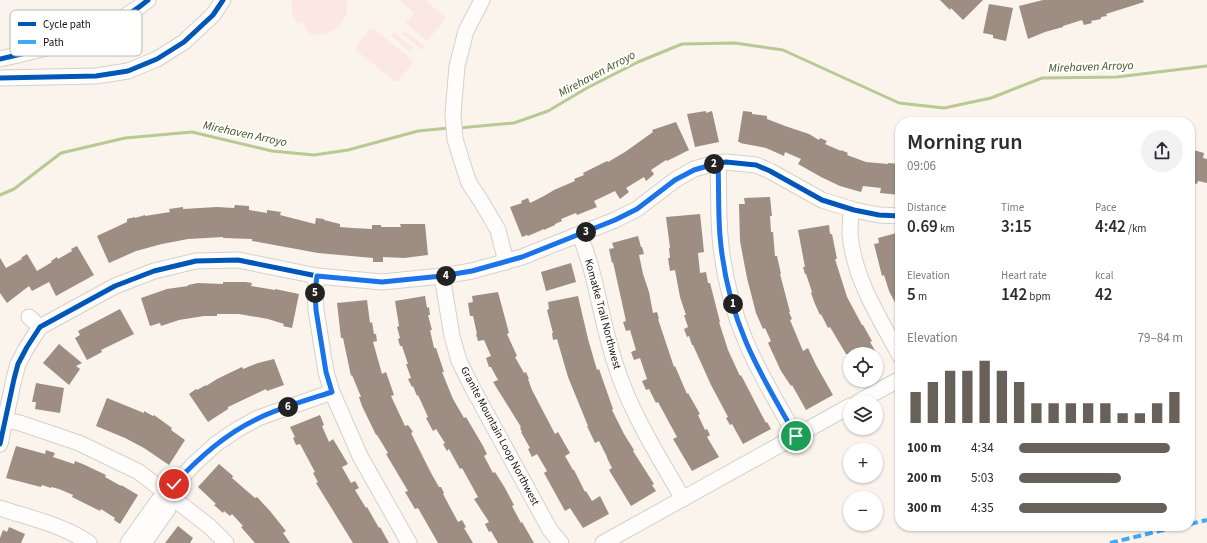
<!DOCTYPE html>
<meta charset="utf-8">
<style>
body{margin:0;font-family:"Source Sans 3",sans-serif;background:#f2f2f3;color:#2b2b33;height:100vh;display:flex;flex-direction:column;font-size:15px;white-space:nowrap}
*{box-sizing:border-box;margin:0}
p{font-size:13px;color:#7c7c81}
.icon{flex:none;width:22px;height:22px;fill:none;stroke:currentColor;stroke-width:2;stroke-linecap:round;stroke-linejoin:round}
.map{position:relative;flex:1;overflow:hidden}
.sheet{position:absolute;left:895px;top:117px;width:300px;height:414px;display:flex;flex-direction:column;background:#fff;border-radius:16px;box-shadow:0 1px 3px #0004}
.sheet>*{flex:none}
.fabs{position:absolute;left:843px;top:347px;display:grid;gap:8px}
.fabs a{display:grid;place-items:center;width:40px;height:40px;border-radius:50%;background:#fff;box-shadow:0 1px 3px #0004;font-size:20px}
.pin{position:absolute;display:grid;place-items:center;width:34px;height:34px;color:#fff;margin:-17px;border:2px solid #fff;border-radius:50%;box-shadow:0 1px 4px #0007}
.km{position:absolute;width:20px;height:20px;margin:-10px;border-radius:50%;background:#222;color:#fff;font-size:11px;line-height:20px;text-align:center}
.round{display:grid;place-items:center;flex:none;width:42px;height:42px;border-radius:21px;background:#f2f2f3}
.summary{display:flex;align-items:center;justify-content:space-between;height:68px;padding:0 12px}
h1{font-size:22px;font-weight:600;line-height:30px}
.metrics{display:grid;grid-template-columns:repeat(3,1fr);gap:6px;height:68px;padding:4px 12px}
.metrics div{display:grid;align-content:center}
.metrics b{font-size:17px;font-weight:600}
.metrics small{font-size:11px;font-weight:400}
.metrics p{font-size:11px}
.chart{height:112px;padding:8px 12px}
.chart p{display:flex;justify-content:space-between}
.chart svg{width:100%;height:72px;margin-top:4px;stroke:#67615a;stroke-width:6}
ul{padding:0 12px;list-style:none;font-size:13px}
li{display:grid;grid-template-columns:64px 48px 1fr;align-items:center;height:30px}
li i{height:10px;border-radius:5px;background:#67615a}
.map>svg:first-child{display:block}
.green{fill:#fbe8e5}
.lines{fill:none;stroke-linecap:round;stroke-linejoin:round}
.stream{stroke:#b8c992;stroke-width:3}
.building{fill:#9d8d82}
.minor-casing{stroke:#d6d0c9;stroke-width:17}
.minor{stroke:#fefdfc;stroke-width:15}
.quiet{stroke:#3fa9f5;stroke-width:4;stroke-dasharray:8 4;stroke-linecap:butt}
.cycleway-casing{stroke:#fff;stroke-width:8}
.cycleway{stroke:#0057b8;stroke-width:5}
.route-casing{stroke:#fff;stroke-width:8}
.route{stroke:#1a73e8;stroke-width:5}
.labels{text-anchor:middle;dominant-baseline:central;stroke-width:4;stroke-linejoin:round;paint-order:stroke}
.street-label{font-size:11px;fill:#18120b;stroke:#fff}
.water-label{font-size:12px;font-style:italic;fill:#41521c;stroke:#fff}
.key{fill:#fff;stroke:#bab8b6;stroke-width:1}
.key-label{font-size:11px;fill:#18120b}
</style>
<div class="map">
<svg width="1207" height="543" viewBox="0 0 1207 543">
<rect width="100%" height="100%" fill="#faf4ed"/>
<g class="green">
<path d="M292 0H347C351 23 329 42 307 32V28C304 24 302 23 297 23 292 16 291 9 292 0Z"/>
<path d="M399 0H425L446 18 427 41 406 23 414 13Z"/>
<path d="M374 29 412 60V64L398 81H394L356 50V46L369 30Z"/>
<path d="M405 31 425 47 422 50 402 34Z"/>
<path d="M394 32 413 48 410 52 391 35Z"/>
</g>
<g class="lines">
<g class="stream">
<path d="M459 128 514 123 548 111 587 88 638 62 682 44 735 43 783 50 899 103 944 108 991 98 1042 78 1117 77 1207 66"/>
<path d="M0 195 14 189 61 153 125 138 192 132 272 151 314 155 348 150 418 131 449 128"/>
</g>
</g>
<g class="building">
<path d="M940 0H983L963 20 951 8 950 10Z"/>
<path d="M1043 0H1143L1144 2 1106 14 1107 16 1101 17V19L1091 21 1092 23 1084 25 1082 20 1063 26V27L1045 32 1028 39 1019 6Z"/>
<path d="M989 4 1013 8 1006 41 993 38V35L983 33Z"/>
<path d="M706 111V113L712 111 719 142 695 147 687 114Z"/>
<path d="M743 111 752 112V114L767 116V119L785 126 809 134 819 140 820 138 827 141 825 144 841 151V150L848 153 847 155 866 162 888 164V163L900 164V195L880 193 881 188 863 186 861 192 840 186 821 177 798 164 801 159 785 152 784 156 766 148 740 143V142H738Z"/>
<path d="M676 122 689 150 667 161 666 160 651 170 654 174 652 176 646 181 644 177 626 188 629 192 620 199 615 191 594 201 597 207 577 215 576 213 561 219 562 221 555 224V225L544 230V229L528 236 527 235 522 237 510 207 522 203 521 201 528 198 530 203 544 196 554 190 575 181 574 179 584 175 583 173 607 161 608 162 625 152 653 132 652 130Z"/>
<path d="M1190 149 1204 153 1203 158 1207 159V183L1198 181 1197 184 1190 182Z"/>
<path d="M770 197 772 216H770L771 232H773L775 256H777L781 274H780L790 312H789L792 319 790 320 803 351 808 348 816 365 833 395 806 410 792 385 791 386 781 371 768 343 771 341 765 328 763 329 756 313 747 278 740 241 739 204H745L744 198Z"/>
<path d="M235 205 249 206V210L267 213V210L281 212 280 215 315 224 316 218 324 219V220L340 224V227L352 228 372 229V225H381V227H401L400 224H425L428 255 404 258 383 257V262H373V258L318 253 252 241V239L223 238V237L188 239 162 244 136 251 109 263 97 236 127 222V219L135 217V218L145 215V216L170 212 169 209 183 207V209L217 207 234 208Z"/>
<path d="M700 214 704 252 698 253 700 273 706 272 708 283H710L720 322H719L728 350 740 376 741 375 766 423 767 422 771 429 743 444 732 424 730 425 726 418 728 417 711 385 693 345H692L689 336 687 337 684 329 688 327 684 315H686L680 297 675 270 670 271 668 258H670L669 248H670L666 217Z"/>
<path d="M829 225 830 234H832L837 259H835L847 297 862 325H863L872 341 870 342 877 354H846L830 327 828 328 821 314 820 315 815 304 811 293 812 292 806 274H805L803 267H805L798 230Z"/>
<path d="M900 232V312L889 291 884 275 882 276 874 244 879 243 878 238Z"/>
<path d="M638 236 641 247H642L644 254 639 255 643 274 649 292 653 313 657 312 659 319H658L674 367 675 366 687 394 688 393 700 414 698 415 705 430 707 429 710 435 707 437 719 457 692 471 673 439 677 437 658 402 656 403 649 389 646 390 642 381 647 379 640 358 634 360 631 352 636 350 630 330 626 331 623 322 626 321 613 262 612 263 609 249 614 248 612 243Z"/>
<path d="M77 246 94 275 56 296 49 282 32 291 29 286 7 303 0 293V258L6 268 22 259 21 258 27 254 37 271 52 262 51 261 57 257 58 259 72 251 71 249Z"/>
<path d="M571 263 576 282 546 291 541 272Z"/>
<path d="M223 282H246L252 283 251 286 275 290V289L299 294 292 328 283 326 284 324 268 319 239 314H217V316H204L179 320 161 326 160 323 150 326 141 298 167 289 188 286V285L198 283 223 284Z"/>
<path d="M498 292 509 333 507 334 517 356 515 357 524 373 526 372 529 379H528L532 390 555 434 558 432 570 453 565 456 573 470H574L585 492 586 491 592 501 600 496 609 514 583 528 570 508 565 511 544 473 547 471 537 454 532 457 528 449 530 448 521 432H522L520 428 521 427 493 382 498 380 491 367H489L486 358 491 356 484 340 478 341 476 334H477L473 316H470L468 303 473 302 472 296Z"/>
<path d="M425 296 427 308 429 307 430 315H428L432 330H430L434 348H436L444 372H442L453 399 464 418 466 417 483 446 487 454 484 456 493 473 495 472 505 488 514 505 512 506 521 523 522 522 534 543H498L491 531 489 532 485 524 489 522 474 499 478 497 462 468 460 469 449 449 447 451 443 444 445 443 436 429 433 431 426 418 428 417 418 395 417 396 413 386 412 387 408 379 411 378 406 364H408L402 346H400L398 339 400 338 397 327 399 326 395 301Z"/>
<path d="M578 296 588 339 597 370 599 369 613 409 612 410 624 434 634 450 633 451 654 484 652 485 656 491 631 506 609 470 612 468 607 458V457L599 441 595 443 587 426H588L568 377 557 339 553 340 552 333H553L547 310 549 309 548 302Z"/>
<path d="M367 300 370 323 372 322 374 334H376L377 341 373 342 382 374 386 372 394 395 391 396 405 426 408 425 413 432 411 433 431 473 439 487H441L444 493 443 494 458 522 462 520 466 527 464 528 473 543H438L418 508 415 509 405 492 408 491 386 454 388 453 377 435H376L362 406 359 397H361L352 375 351 376 343 338H341L337 303Z"/>
<path d="M120 309 134 334 101 350 102 352 87 360 75 338 80 335 78 331Z"/>
<path d="M59 344 82 363 76 366 80 369 69 385 43 363Z"/>
<path d="M274 359 284 385 267 391 266 389 228 407V409L208 422 189 394 196 389 197 390 206 385V386L217 379 242 367 243 369 258 363Z"/>
<path d="M36 383 64 388 60 413 35 409 36 402H32Z"/>
<path d="M107 398 144 413V411L153 416 154 415 172 428 171 430 185 440 169 465 144 448 125 438 96 426Z"/>
<path d="M320 415 324 425 322 426 329 442 333 439 348 464 342 467 351 483 355 481 359 488 355 490 366 508 367 507 379 528 380 527 389 543H353L316 483 318 482 313 473 315 472 300 444 296 445 293 438 295 437 290 427Z"/>
<path d="M16 446 45 454 46 450 55 453 53 457 74 464 75 461 85 465 106 475 105 477 121 486V485L138 495 120 524 114 520 115 518 101 509 100 511 72 497 73 495 59 489 51 487V488L42 485 41 487 6 478Z"/>
<path d="M219 464 233 476 232 478 255 498 257 497 270 511 286 531 283 533 290 543H255L241 527 243 526 232 514 230 516 224 511 223 513 214 505 216 504 198 487Z"/>
<path d="M178 526 193 538 190 543H165Z"/>
<path d="M9 527 25 534 21 543H0V538L3 530 7 532Z"/>
</g>
<g class="lines">
<g class="minor-casing">
<g id="minor">
<path d="M482 0 466 31 457 66 453 114 455 139 462 162 469 183 481 201 498 230 506 262"/>
<path d="M0 59C53 47 106 35 148 0"/>
<path d="M0 78 96 76 128 71 157 59 184 42 213 15 223 0"/>
<path d="M718 163C719 187 718 212 720 236 723 272 732 309 746 342 760 375 779 406 796 436"/>
<path d="M851 209C851 217 850 226 850 234 854 279 879 317 900 356"/>
<path d="M580 235C584 247 589 259 592 272 600 302 605 333 615 363 630 412 658 455 683 499"/>
<path d="M317 276 315 291 316 310 326 372 332 392 360 456 409 543"/>
<path d="M442 276 452 336 459 361 473 389 550 530 561 543"/>
<path d="M29 317 40 327"/>
<path d="M858 402 900 379"/>
<path d="M5 420 20 423 79 443 139 472 209 526 226 543"/>
<path d="M0 444 14 379 18 364 27 347 40 327 115 286 154 271 196 261 238 260 317 276 382 282 442 276 472 271 522 257 615 220 637 209 675 180 694 169 712 164 726 162 756 165 770 171 822 200 854 210 879 215 900 216"/>
<path d="M0 508C30 518 63 525 89 543"/>
<path d="M128 543 158 501 168 493 192 466 216 444 238 429 258 418 332 392"/>
<path d="M144 543 168 509V493"/>
<path d="M603 543 850 406"/>
</g>
</g>
<use href="#minor" class="minor"/>
<g class="quiet">
<path d="M1190 524 1207 520"/>
<path d="M1110 543 1180 526"/>
</g>
<g class="cycleway-casing">
<g id="cycleway">
<path d="M0 59C53 47 106 35 148 0"/>
<path d="M0 78 96 76 128 71 157 59 184 42 213 15 223 0"/>
<path d="M0 444 14 379 18 364 27 347 40 327 115 286 154 271 196 261 238 260 317 276 382 282 442 276 472 271 522 257 615 220 637 209 675 180 694 169 712 164 726 162 756 165 770 171 822 200 854 210 879 215 900 216"/>
</g>
</g>
<use href="#cycleway" class="cycleway"/>
</g>
<g class="lines">
<g class="route-casing">
<path id="route" d="M174 484C199 458 226 433 259 418 282 407 307 400 332 392L326 372 316 310 315 291 317 276 382 282 442 276 472 271 522 257 615 220 637 209 675 180 694 170 718 163C719 187 718 212 720 236 723 272 732 309 746 342 760 375 779 406 796 436"/>
</g>
<use href="#route" class="route"/>
</g>
<g class="labels">
<g class="street-label">
<text transform="translate(603 314) rotate(75)">Komatke Trail Northwest</text>
<text transform="translate(500 436) rotate(62)">Granite Mountain Loop Northwest</text>
</g>
<g class="water-label">
<text transform="translate(1091 67) rotate(-2)">Mirehaven Arroyo</text>
<text transform="translate(597 74) rotate(-28)">Mirehaven Arroyo</text>
<text transform="translate(245 134) rotate(12)">Mirehaven Arroyo</text>
</g>
</g>
<rect x="10" y="10" width="132" height="46" rx="6" class="key"/>
<rect x="18" y="22" width="18" height="4" fill="#0057b8"/>
<rect x="18" y="40" width="18" height="4" fill="#3fa9f5"/>
<g class="key-label">
<text x="43" y="28">Cycle path</text>
<text x="43" y="46">Path</text>
</g>
</svg>
<div class="fabs">
<a><svg class="icon" aria-label="locate" viewBox="0 0 24 24"><circle cx="12" cy="12" r="6"/><path d="M12 2v4M12 18v4M2 12h4M18 12h4"/></svg></a>
<a><svg class="icon" aria-label="layers" viewBox="0 0 24 24"><path d="M12 4l9 5-9 5-9-5zM3 14l9 5 9-5"/></svg></a>
<a>+</a>
<a>−</a>
</div>
<div class="pin" style="left:796px;top:436px;background:#1e9e55"><svg class="icon" aria-label="arrive" viewBox="0 0 24 24"><path d="M6 21V4h12l-3 4 3 4H6"/></svg></div>
<div class="pin" style="left:174px;top:484px;background:#d93025"><svg class="icon" aria-label="check" viewBox="0 0 24 24"><path d="M5 12l5 5 9-10"/></svg></div>
<b class="km" style="left:733px;top:304px">1</b>
<b class="km" style="left:714px;top:164px">2</b>
<b class="km" style="left:586px;top:232px">3</b>
<b class="km" style="left:446px;top:276px">4</b>
<b class="km" style="left:315px;top:293px">5</b>
<b class="km" style="left:288px;top:407px">6</b>
<section class="sheet">
<div class="summary"><div><h1>Morning run</h1><p>09:06</p></div><a class="round"><svg class="icon" aria-label="share" viewBox="0 0 24 24"><path d="M12 15V3M7 8l5-5 5 5M5 13v7h14v-7"/></svg></a></div>
<div class="metrics">
<div><p>Distance</p><b>0.69<small> km</small></b></div>
<div><p>Time</p><b>3:15</b></div>
<div><p>Pace</p><b>4:42<small> /km</small></b></div>
</div>
<div class="metrics">
<div><p>Elevation</p><b>5<small> m</small></b></div>
<div><p>Heart rate</p><b>142<small> bpm</small></b></div>
<div><p>kcal</p><b>42</b></div>
</div>
<div class="chart"><p><span>Elevation</span>79–84 m</p>
<svg viewBox="0 0 160 44" preserveAspectRatio="none"><path d="M5 44V25M15 44V19M25 44V12M35 44V12M45 44V6M55 44V12M65 44V19M75 44V32M85 44V32M95 44V32M105 44V32M115 44V32M125 44V38M135 44V38M145 44V32M155 44V25"/></svg>
</div>
<ul>
<li><b>100 m</b>4:34<i style="width:92%"></i></li>
<li><b>200 m</b>5:03<i style="width:62%"></i></li>
<li><b>300 m</b>4:35<i style="width:90%"></i></li>
</ul>
</section>
</div>
